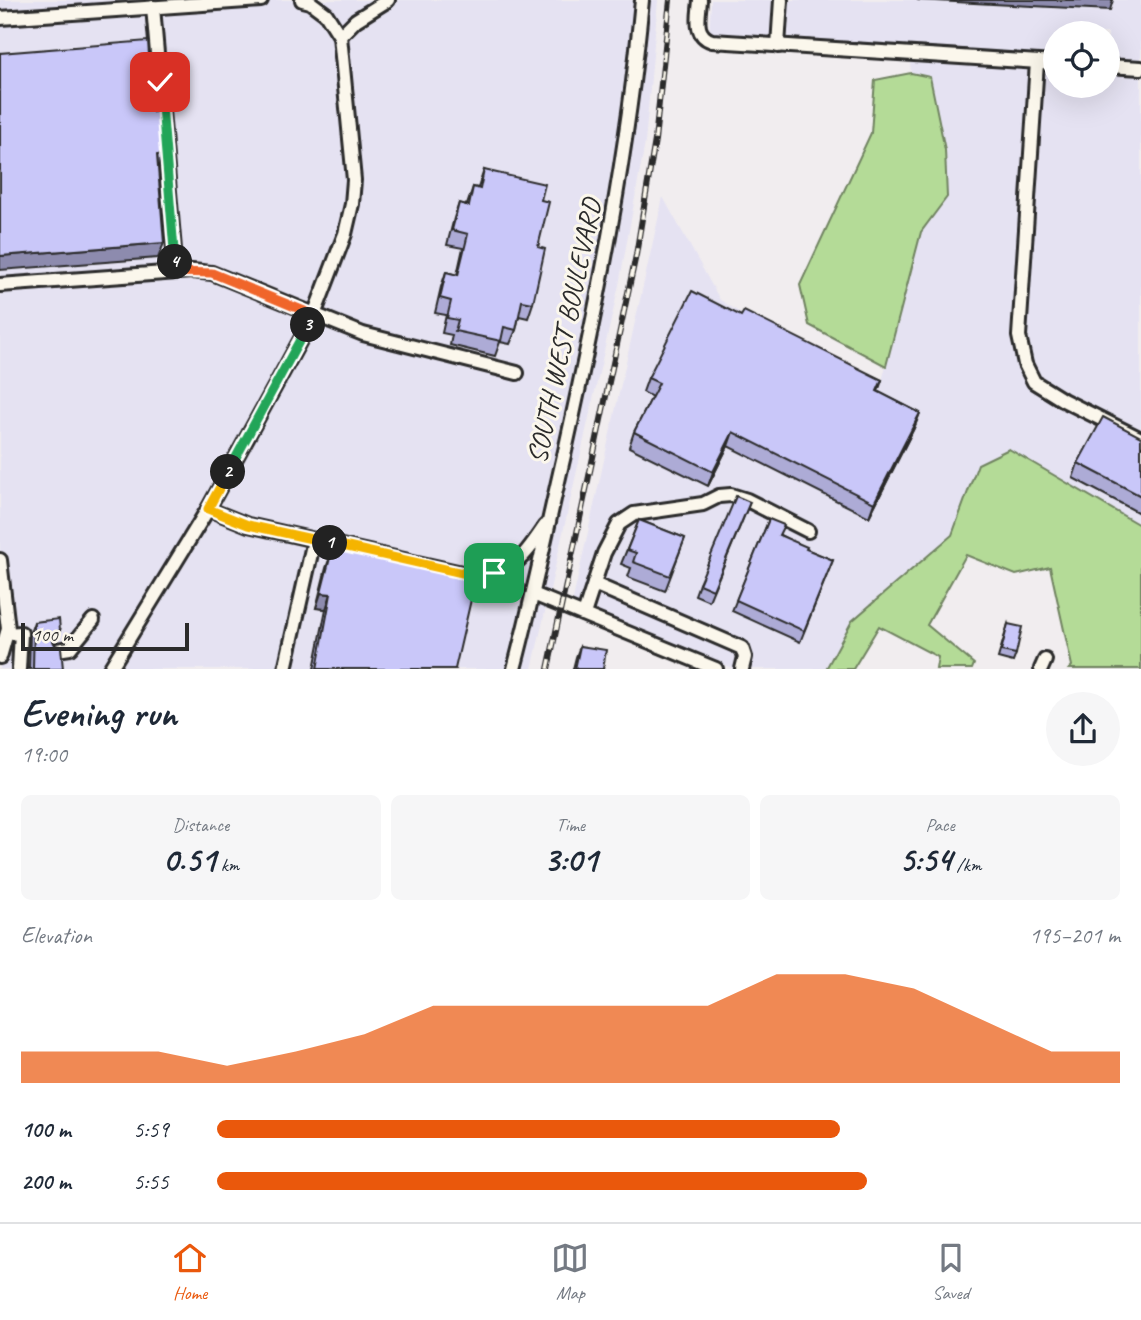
<!DOCTYPE html>
<meta charset="utf-8">
<style>
body{margin:0;font-family:Caveat,sans-serif;background:#f6f6f7;color:#1f2937;height:100vh;display:flex;flex-direction:column;font-size:26px;white-space:nowrap}
*{box-sizing:border-box;margin:0}
p{font-size:23px;color:#747a83}
.icon{flex:none;width:38px;height:38px;fill:none;stroke:currentColor;stroke-width:2;stroke-linecap:round;stroke-linejoin:round}
.map{position:relative;height:669px;overflow:hidden}
.panel{display:flex;flex-direction:column;background:#fff;flex:1}
.panel>*{flex:none}
.buttons{position:absolute;left:1043px;top:21px;display:grid;gap:14px}
.buttons a{display:grid;place-items:center;width:77px;height:77px;border-radius:50%;background:#fff;box-shadow:0 7px 28px #0002;font-size:35px}
.scale{position:absolute;left:21px;bottom:18px;width:168px;box-sizing:border-box;padding-left:7px;border:4px solid #2b2b2b;border-top:0;font-size:19px;line-height:24px;white-space:nowrap;color:#2b2b2b;-webkit-text-stroke:5px #fbf7ec;paint-order:stroke}
.pin{position:absolute;display:grid;place-items:center;width:60px;height:60px;color:#fff;margin:-30px;border-radius:14px;box-shadow:0 4px 10px #0006}
.km{position:absolute;width:35px;height:35px;margin:-18px;border-radius:50%;background:#222;color:#fff;font-size:19px;line-height:35px;text-align:center}
.round{display:grid;place-items:center;flex:none;width:74px;height:74px;border-radius:37px;background:#f6f6f7}
.head{display:flex;align-items:center;justify-content:space-between;height:119px;padding:0 21px}
h1{font-size:38px;font-weight:800;line-height:52px}
.stats{display:grid;grid-template-columns:repeat(3,1fr);gap:10px;height:119px;padding:7px 21px}
.stats div{display:grid;align-content:center;border-radius:10px;background:#f6f6f7;text-align:center}
.stats b{font-size:35px;font-weight:800}
.stats small{font-size:19px;font-weight:400}
.stats p{font-size:19px}
.chart{height:196px;padding:14px 21px}
.chart p{display:flex;justify-content:space-between}
.chart svg{width:100%;height:126px;margin-top:7px;fill:#ea580c;opacity:.7}
ul{padding:0 21px;list-style:none;font-size:23px}
li{display:grid;grid-template-columns:112px 84px 1fr;align-items:center;height:52px}
li i{height:18px;border-radius:9px;background:#ea580c}
.tab-bar{display:flex;justify-content:space-around;align-items:center;height:98px;border-top:2px solid #e0e1e3;background:#fff;font-size:19px;color:#747a83}
.tab-bar a{display:grid;justify-items:center;gap:4px}
.tab-bar .active{color:#ea580c}
.map>svg:first-child{display:block}
.built{fill:#e5e2f2;fill-rule:evenodd}
.green{fill:#b4db97;stroke:#708361;stroke-width:2}
.lines{fill:none;stroke-linecap:round;stroke-linejoin:round}
.minor-casing{stroke:#2b2b2b;stroke-width:18}
.minor{stroke:#fbf7ec;stroke-width:12}
.rail-casing{stroke:#2b2b2b;stroke-width:6}
.rail{stroke:#fbf7ec;stroke-width:3.5;stroke-dasharray:10;stroke-linecap:butt}
.wall{fill:#adabd6;stroke:#2b2b2b;stroke-width:2}
.shaded-wall{fill:#8d8bae;stroke:#2b2b2b;stroke-width:2}
.building{fill:#c9c7f9;stroke:#2b2b2b;stroke-width:2}
.split-1-casing{stroke:#fff;stroke-width:14}
.split-2-casing{stroke:#fff;stroke-width:14}
.split-3-casing{stroke:#fff;stroke-width:14}
.split-4-casing{stroke:#fff;stroke-width:14}
.split-5-casing{stroke:#fff;stroke-width:14}
.split-1{stroke:#f5b400;stroke-width:9}
.split-2{stroke:#f5b400;stroke-width:9}
.split-3{stroke:#22a559;stroke-width:9}
.split-4{stroke:#f0652b;stroke-width:9}
.split-5{stroke:#22a559;stroke-width:9}
.labels{text-anchor:middle;dominant-baseline:central;stroke-width:6;stroke-linejoin:round;paint-order:stroke}
.street-label{font-size:28px;fill:#2b2b2b;stroke:#fbf7ec}
</style>
<div class="map">
<svg width="1141" height="669" viewBox="0 0 1141 669">
<rect width="100%" height="100%" fill="#f1edef"/>
<filter id="ink" filterUnits="userSpaceOnUse"><feTurbulence type="fractalNoise" baseFrequency=".0143" numOctaves="2"/><feDisplacementMap in="SourceGraphic" scale="14" xChannelSelector="R" yChannelSelector="G"/><feConvolveMatrix kernelMatrix="1 2 1 2 8 2 1 2 1" color-interpolation-filters="sRGB"/></filter>
<g filter="url(#ink)">
<g class="built">
<path d="M0 0H658L645 143 619 285 532 669H0Z"/>
<path d="M711 0H1141V526L1008 449 978 464 952 535 852 621 826 669H736L571 608 663 197 720 300 877 400 921 232 947 197 930 78 911 73 909 52 709 41ZM1055 33H1108V86H1055Z"/>
</g>
<g class="green">
<path d="M911 73 930 77 945 150 947 197 921 232 886 366 809 325 800 285 871 133 875 80Z"/>
<path d="M1009 449 1141 526V669H1069L1072 666 1050 567 1016 575 966 555 927 625 974 664 972 669H936L938 657 879 626 853 669H826L852 621 952 535 978 464Z"/>
</g>
<g class="lines">
<g class="minor-casing">
<g id="minor">
<path d="M700 0C699 16 693 35 712 41L1055 63"/>
<path d="M153 7 176 272"/>
<path d="M0 18 261 0"/>
<path d="M340 36 356 20 388 0"/>
<path d="M778 46 781 0"/>
<path d="M1037 62 1019 336 1025 364 1034 382 1063 400 1141 439"/>
<path d="M1108 66 1141 68"/>
<path d="M0 285 192 271 212 273 363 334 517 373"/>
<path d="M208 509 248 525 480 577C519 567 523 558 545 526"/>
<path d="M0 560 8 629 0 657"/>
<path d="M594 584 742 648 745 657 742 669"/>
<path d="M533 594 716 669"/>
<path d="M584 614 604 553 619 524 634 514 703 504 719 496 731 495 747 500 808 531"/>
<path d="M7 634 21 633 19 669"/>
<path d="M57 650 70 648 93 620"/>
<path d="M110 669 208 509 314 315 345 234 352 204 354 180 340 36 326 14 310 2 302 0"/>
<path d="M285 669 314 540"/>
<path d="M514 669C533 597 548 524 565 451 598 302 628 153 642 0"/>
<path d="M1041 669 1045 660"/>
</g>
</g>
<use href="#minor" class="minor"/>
<g class="rail-casing">
<path id="rail" d="M548 669 636 255 655 140 670 0"/>
</g>
<use href="#rail" class="rail"/>
</g>
<g class="wall">
<path d="M484 170 541 200 538 247 533 303 528 318 519 316 516 330 510 344 500 342 495 356 450 345 452 335 442 333 446 315 435 313 441 287 446 272 457 275 463 248 447 245 454 218 459 203 467 205 473 187 478 188Z"/>
<path d="M741 316 882 380 878 392 920 413 914 428 869 517 728 446 708 486 629 447 634 432 652 397 643 392 648 378Z"/>
<path d="M1141 437V514L1073 478 1078 463Z"/>
<path d="M750 502 709 601 695 595 699 584Z"/>
<path d="M769 519 780 535 806 549 833 560 800 642 732 611Z"/>
<path d="M639 520 685 538 665 591 628 577 631 568 621 564Z"/>
<path d="M331 554 455 669H314L326 609 316 608 326 568Z"/>
<path d="M34 622 60 630 56 641 54 642 63 669H29L30 633Z"/>
<path d="M1008 624 1016 654 1013 662 998 658Z"/>
<path d="M580 646 603 669H573L576 657Z"/>
</g>
<g class="shaded-wall">
<path d="M917 0H1113L1110 10Z"/>
<path d="M164 154 158 169 157 155Z"/>
<path d="M164 243 158 258 0 270V256Z"/>
<path d="M920 413 914 428 869 517 874 503Z"/>
<path d="M733 432 728 446 708 486 713 472Z"/>
<path d="M321 593 331 594 326 609 316 608Z"/>
<path d="M60 630 56 641 51 644 55 633Z"/>
</g>
<g class="building">
<path d="M148 41 153 112 160 111 164 154 157 155 164 243 0 256V53Z"/>
<path d="M484 170 545 184 541 200 549 202 538 247 545 249 533 303 522 301 516 330 504 327 501 341 455 331 458 320 447 318 451 301 440 298 446 272 458 275 468 234 452 230 459 203 469 206 473 187 480 189Z"/>
<path d="M692 291 741 316 744 311 882 380 877 391 920 413 874 503 733 432 713 472 634 432 659 383 648 378Z"/>
<path d="M1103 417 1141 437V496L1078 463Z"/>
<path d="M736 496 750 502 713 590 699 584Z"/>
<path d="M769 519 784 525 779 535 807 547 806 549 833 560 804 631 736 600Z"/>
<path d="M639 520 685 538 670 576 633 562 636 553 627 550Z"/>
<path d="M341 550 476 578 455 669H317L331 594 321 593 331 554 339 556Z"/>
<path d="M59 619 60 630 55 633 52 639 55 645 61 647 63 669H33L34 622Z"/>
<path d="M1008 624 1022 627 1016 654 1001 651Z"/>
<path d="M580 646 606 650 603 669H575Z"/>
</g>
</g>
<g class="lines" filter="url(#ink)">
<g class="split-1-casing">
<path id="split-1" d="M330 543 480 577 494 573"/>
</g>
<g class="split-2-casing">
<path id="split-2" d="M228 472 208 509 248 525 330 543"/>
</g>
<g class="split-3-casing">
<path id="split-3" d="M228 472 308 325"/>
</g>
<g class="split-4-casing">
<path id="split-4" d="M175 262 176 272 212 273 314 315 308 325"/>
</g>
<g class="split-5-casing">
<path id="split-5" d="M160 82 175 262"/>
</g>
<use href="#split-1" class="split-1"/>
<use href="#split-2" class="split-2"/>
<use href="#split-3" class="split-3"/>
<use href="#split-4" class="split-4"/>
<use href="#split-5" class="split-5"/>
</g>
<g class="labels">
<g class="street-label">
<text transform="translate(564 331) rotate(-78)">SOUTH WEST BOULEVARD</text>
</g>
</g>
</svg>
<div class="buttons">
<a><svg class="icon" aria-label="locate" viewBox="0 0 24 24"><circle cx="12" cy="12" r="6"/><path d="M12 2v4M12 18v4M2 12h4M18 12h4"/></svg></a>
</div>
<div class="scale">100 m</div>
<div class="pin" style="left:494px;top:573px;background:#1e9e55"><svg class="icon" aria-label="arrive" viewBox="0 0 24 24"><path d="M6 21V4h12l-3 4 3 4H6"/></svg></div>
<div class="pin" style="left:160px;top:82px;background:#d93025"><svg class="icon" aria-label="check" viewBox="0 0 24 24"><path d="M5 12l5 5 9-10"/></svg></div>
<b class="km" style="left:330px;top:543px">1</b>
<b class="km" style="left:228px;top:472px">2</b>
<b class="km" style="left:308px;top:325px">3</b>
<b class="km" style="left:175px;top:262px">4</b>
</div>
<section class="panel">
<div class="head"><div><h1>Evening run</h1><p>19:00</p></div><a class="round"><svg class="icon" aria-label="share" viewBox="0 0 24 24"><path d="M12 15V3M7 8l5-5 5 5M5 13v7h14v-7"/></svg></a></div>
<div class="stats">
<div><p>Distance</p><b>0.51<small> km</small></b></div>
<div><p>Time</p><b>3:01</b></div>
<div><p>Pace</p><b>5:54<small> /km</small></b></div>
</div>
<div class="chart"><p><span>Elevation</span>195–201 m</p>
<svg viewBox="0 0 160 44" preserveAspectRatio="none"><path d="M0 44V33L10 33L20 33L30 38L40 33L50 27L60 17L70 17L80 17L90 17L100 17L110 6L120 6L130 11L140 22L150 33L160 33V44z"/></svg>
</div>
<ul>
<li><b>100 m</b>5:59<i style="width:69%"></i></li>
<li><b>200 m</b>5:55<i style="width:72%"></i></li>
</ul>
</section>
<nav class="tab-bar">
<a class="active"><svg class="icon" aria-label="home" viewBox="0 0 24 24"><path d="M3 11l9-7 9 7M6 9v11h12V9"/></svg>Home</a>
<a><svg class="icon" aria-label="map" viewBox="0 0 24 24"><path d="M3 6l6-2 6 2 6-2v14l-6 2-6-2-6 2zM9 4v14M15 6v14"/></svg>Map</a>
<a><svg class="icon" aria-label="saved" viewBox="0 0 24 24"><path d="M7 4h10v16l-5-4-5 4z"/></svg>Saved</a>
</nav>
